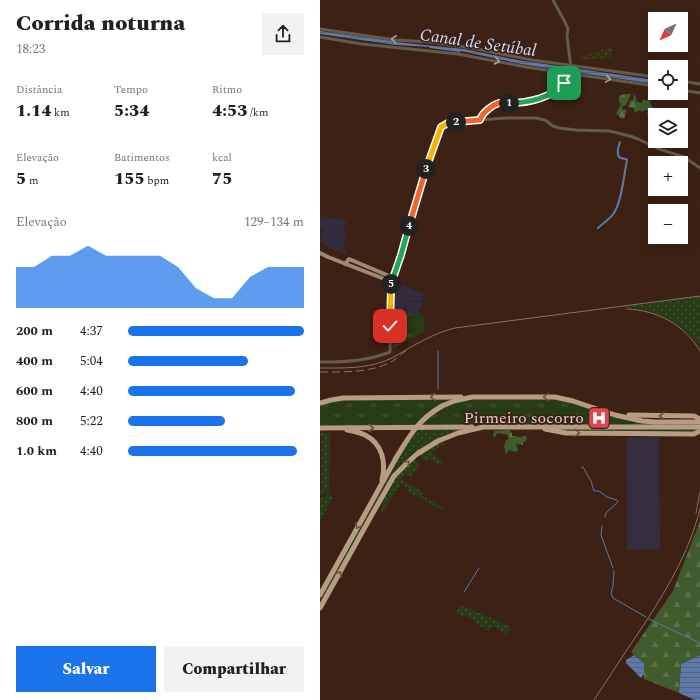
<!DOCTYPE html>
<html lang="pt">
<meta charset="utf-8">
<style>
body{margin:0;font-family:Spectral,serif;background:#f2f2f2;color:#202124;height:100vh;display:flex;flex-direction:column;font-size:15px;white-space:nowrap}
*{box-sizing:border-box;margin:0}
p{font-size:13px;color:#757577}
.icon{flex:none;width:22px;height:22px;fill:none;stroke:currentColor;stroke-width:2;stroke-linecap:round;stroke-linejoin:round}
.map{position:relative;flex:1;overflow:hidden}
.panel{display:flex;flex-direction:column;background:#fff;width:320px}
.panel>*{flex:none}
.needle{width:26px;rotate:226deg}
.buttons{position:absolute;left:328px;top:12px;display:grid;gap:8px}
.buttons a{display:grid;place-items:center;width:40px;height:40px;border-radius:0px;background:#fff;box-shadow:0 4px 16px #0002;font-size:20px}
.pin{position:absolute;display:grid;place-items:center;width:34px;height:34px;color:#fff;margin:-17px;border-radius:8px;box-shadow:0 2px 6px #0006}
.km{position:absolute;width:20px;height:20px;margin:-10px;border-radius:50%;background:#222;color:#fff;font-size:11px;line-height:20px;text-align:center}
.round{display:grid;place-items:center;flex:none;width:42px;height:42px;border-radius:0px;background:#f2f2f2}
.summary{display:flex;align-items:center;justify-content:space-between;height:68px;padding:0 16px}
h1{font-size:22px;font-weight:800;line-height:30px}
.metrics{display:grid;grid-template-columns:repeat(3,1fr);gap:6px;height:68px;padding:4px 16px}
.metrics div{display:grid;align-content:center}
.metrics b{font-size:17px;font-weight:800}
.metrics small{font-size:11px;font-weight:400}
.metrics p{font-size:11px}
.chart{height:112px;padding:8px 16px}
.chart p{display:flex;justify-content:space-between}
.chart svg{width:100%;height:72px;margin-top:4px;fill:#1a73e8;opacity:.7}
.button{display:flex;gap:8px;margin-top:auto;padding:8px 16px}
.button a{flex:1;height:46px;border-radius:0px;background:#1a73e8;color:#fff;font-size:16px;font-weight:800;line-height:46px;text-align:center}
.button a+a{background:#f2f2f2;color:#202124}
ul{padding:0 16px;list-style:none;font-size:13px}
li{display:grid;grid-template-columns:64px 48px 1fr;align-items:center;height:30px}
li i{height:10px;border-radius:5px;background:#1a73e8}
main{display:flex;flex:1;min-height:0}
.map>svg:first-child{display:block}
.commercial{fill:#342d3d}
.education{fill:#322d3e}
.grass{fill:url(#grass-dots)}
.forest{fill:url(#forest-firs)}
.sand{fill:url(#sand-dots)}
.park{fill:url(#park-tufts)}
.garden{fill:#273b17}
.water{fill:url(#water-rules)}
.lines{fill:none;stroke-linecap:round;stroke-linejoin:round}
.stream{stroke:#5d79a7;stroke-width:1}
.canal{stroke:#5d79a7;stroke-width:2}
.minor{stroke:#655a50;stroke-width:3}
.major{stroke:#9f8975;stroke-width:4}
.highway{stroke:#b79c83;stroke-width:5}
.tram{stroke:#897267;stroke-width:1}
.rail{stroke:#897267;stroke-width:1;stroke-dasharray:8 4;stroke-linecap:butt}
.highway-bridge{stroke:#b79c83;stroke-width:5}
.oneway{stroke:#af9f96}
.oneway2{stroke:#6d5240}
.split-1-casing{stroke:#fff;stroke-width:8}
.split-2-casing{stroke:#fff;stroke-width:8}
.split-3-casing{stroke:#fff;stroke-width:8}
.split-4-casing{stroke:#fff;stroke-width:8}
.split-5-casing{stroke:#fff;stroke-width:8}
.split-6-casing{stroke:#fff;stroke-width:8}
.split-1{stroke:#22a559;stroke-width:5}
.split-2{stroke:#f0652b;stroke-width:5}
.split-3{stroke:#f5b400;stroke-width:5}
.split-4{stroke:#f0652b;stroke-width:5}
.split-5{stroke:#22a559;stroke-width:5}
.split-6{stroke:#f5b400;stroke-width:5}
.labels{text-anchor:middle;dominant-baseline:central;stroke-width:3.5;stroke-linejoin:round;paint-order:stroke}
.poi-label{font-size:16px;fill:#e0cdc5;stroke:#3c2114;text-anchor:end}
.water-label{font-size:17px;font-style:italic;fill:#ccdefa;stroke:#3c2114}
</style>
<main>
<section class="panel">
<div class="summary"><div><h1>Corrida noturna</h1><p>18:23</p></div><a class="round"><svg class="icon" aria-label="share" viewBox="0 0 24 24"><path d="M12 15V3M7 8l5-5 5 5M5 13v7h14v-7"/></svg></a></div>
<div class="metrics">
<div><p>Distância</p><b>1.14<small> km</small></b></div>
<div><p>Tempo</p><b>5:34</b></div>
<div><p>Ritmo</p><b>4:53<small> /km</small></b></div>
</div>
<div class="metrics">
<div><p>Elevação</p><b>5<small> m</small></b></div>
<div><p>Batimentos</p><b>155<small> bpm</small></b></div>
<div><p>kcal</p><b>75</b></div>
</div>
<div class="chart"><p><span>Elevação</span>129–134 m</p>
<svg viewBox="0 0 160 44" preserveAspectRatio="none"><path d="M0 44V19L10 19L20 12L30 12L40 6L50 12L60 12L70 12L80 12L90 19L100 32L110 38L120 38L130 25L140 19L150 19L160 19V44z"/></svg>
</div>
<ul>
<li><b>200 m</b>4:37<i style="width:100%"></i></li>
<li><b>400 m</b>5:04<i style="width:68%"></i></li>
<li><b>600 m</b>4:40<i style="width:95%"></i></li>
<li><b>800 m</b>5:22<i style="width:55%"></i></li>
<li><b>1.0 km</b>4:40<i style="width:96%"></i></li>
</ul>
<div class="button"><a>Salvar</a><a>Compartilhar</a></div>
</section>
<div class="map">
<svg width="380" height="700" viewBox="0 0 380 700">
<defs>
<pattern id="grass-dots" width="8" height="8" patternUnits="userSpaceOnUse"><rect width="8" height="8" fill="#273b17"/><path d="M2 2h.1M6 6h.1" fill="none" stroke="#465637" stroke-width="1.8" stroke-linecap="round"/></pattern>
<pattern id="forest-firs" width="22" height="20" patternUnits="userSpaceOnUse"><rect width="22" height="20" fill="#405b2c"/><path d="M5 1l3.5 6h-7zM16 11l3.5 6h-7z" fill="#5b7149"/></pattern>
<pattern id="sand-dots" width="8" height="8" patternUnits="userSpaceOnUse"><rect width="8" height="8" fill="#383010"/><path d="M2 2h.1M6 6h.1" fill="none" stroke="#544d31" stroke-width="1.8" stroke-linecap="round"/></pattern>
<pattern id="park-tufts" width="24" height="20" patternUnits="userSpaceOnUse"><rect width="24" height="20" fill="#273b17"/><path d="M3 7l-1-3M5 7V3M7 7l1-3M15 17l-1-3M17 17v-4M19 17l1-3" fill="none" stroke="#465637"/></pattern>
<pattern id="water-rules" width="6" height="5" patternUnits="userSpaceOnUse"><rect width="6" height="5" fill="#5d79a7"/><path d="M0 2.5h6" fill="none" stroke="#546481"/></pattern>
</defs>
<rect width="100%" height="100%" fill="#3c2114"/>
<path class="commercial" d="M339 437 340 549 307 550 306 438Z"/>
<g class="education">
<path d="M0 216 26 221 24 231 25 233 27 234 23 250 26 251V255L13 249 5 244 0 240 3 229H1L0 231Z"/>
<path d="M77 283 103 294V301H85V312L73 311V293H75Z"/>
<path d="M86 302H103L102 309H99V314H86Z"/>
</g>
<g class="grass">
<path d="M380 296V348C369 330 349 316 328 311 319 308 310 308 301 307Z"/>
<path d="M233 428 380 429 378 432 246 433Z"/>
<path d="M96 429 116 430 142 429 125 435 107 445 64 488 0 604V599L75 464Z"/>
<path d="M0 433H10L9 493 0 494V490H2V436L0 435Z"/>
<path d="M119 443H128L111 452 123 461 120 466 109 459 106 462 103 460 100 455 105 450Z"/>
<path d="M94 458 100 463 92 477 86 474 82 479V480L103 492 101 495 124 508 122 510 87 491 89 488 81 484 60 516 64 498 77 475Z"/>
<path d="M7 494H11L13 498 0 521V498C4 498 5 497 7 494Z"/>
<path d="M140 605 143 606 191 627 187 634 172 626 169 631 153 622 154 620 146 616 145 617 136 613Z"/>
</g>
<g class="forest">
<path d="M307 94H311L306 105 303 106 302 109 307 110 304 119 300 118 299 116 296 114 301 104 299 102V97L301 95Z"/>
<path d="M314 94 316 97V101L322 103 323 99 326 101 329 99 332 107 336 108V115H335L334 119 327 115 328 111 326 110 322 112 320 110 319 111 314 112V108L308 107 310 101 313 100Z"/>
<path d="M189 430 192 433V436L201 437V440L202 436H206L207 439 206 441 203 442V445L196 444 198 450 196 452 188 450 187 454H186L184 446 186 440H188V435L177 433 176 436 173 437 174 431Z"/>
<path d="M380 521V655L361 664 359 693 324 679V663L311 652 353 591Z"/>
</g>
<path class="sand" d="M292 46 293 57 262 60 261 57Z"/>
<g class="park">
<path d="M71 314H103L105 331 72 349Z"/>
<path d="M222 399H236L339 425H0V404L15 400Z"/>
</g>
<path class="garden" d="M103 315 104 329 75 333 74 316Z"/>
<g class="water">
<path d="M0 31 86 43 144 49 197 60 335 80V84L201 64 141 51 111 47 76 45 0 34Z"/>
<path d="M314 655 324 663V674L321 678 306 663V660Z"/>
<path d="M380 655V700H375L359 693 361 664Z"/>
</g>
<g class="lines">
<g class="stream">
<path d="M118 389V351"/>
<path d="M262 467H263L271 481 274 491H279L287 497 297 500 298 502 286 513 285 517"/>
<path d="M282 526 281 535 293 568"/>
<path d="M294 571 293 586 291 593 293 598 326 617"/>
<path d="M144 592 159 568"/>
<path d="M329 619 380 643"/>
</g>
<g class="canal">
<path d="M110 47 140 51"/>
<path d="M278 228C283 223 290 219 294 213 302 201 304 174 307 160L306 159 300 158C296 154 298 147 300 142"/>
</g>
<g class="minor">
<path d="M0 29 75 40 110 42 152 48 212 60 335 77"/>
<path d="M0 37 42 44 138 54 206 67 335 86"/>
<path d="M361 81 380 84"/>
<path d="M361 90 380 93"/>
<path d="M160 120 162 115 178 104 202 103 218 99 238 89 247 79 250 73 251 68 247 36 248 29 245 22 233 0"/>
<path d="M0 362H7"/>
<path d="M8 362C30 362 50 360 70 352L71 289 72 282 81 255 91 219 107 166 121 127 128 123 147 120H158L187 118H216L225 120 233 126 239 128 256 130 289 131 310 136 318 139 339 149 364 157 380 168"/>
</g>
<g class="major">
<path d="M0 253 8 257 72 282"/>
<path d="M25 264 29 259 74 278"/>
</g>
<g class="highway">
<path d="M0 403 11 400 23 398 141 397"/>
<path d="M122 406 134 401 152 397H235L253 401 295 415 322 421 335 422H380"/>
<path d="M309 415 374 416 380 419"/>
<path d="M0 428 152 427"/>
<path d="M225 429 246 433 374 434 380 431"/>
<path d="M27 430C33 431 39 432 45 435 63 444 66 463 62 480"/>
<path d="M0 595 76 458"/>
<path d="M0 608 54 511 74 476 87 463 97 454 118 441 138 433 163 427H380"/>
</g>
<g class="tram">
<path d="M307 309C337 310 365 325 380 351"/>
<path d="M0 368C22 368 43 369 65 361 73 358 81 353 89 348 104 340 118 332 135 328L380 296"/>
<path d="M376 513 380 492"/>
<path d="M274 700C290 676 305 652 321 629 346 591 369 553 380 509"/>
</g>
<path class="rail" d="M0 372C23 372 50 373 71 362 76 359 81 354 86 351"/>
<path class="highway-bridge" d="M76 458C90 435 98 420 122 406"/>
</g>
<defs><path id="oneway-chevron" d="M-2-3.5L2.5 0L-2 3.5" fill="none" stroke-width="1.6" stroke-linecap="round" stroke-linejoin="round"/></defs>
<g class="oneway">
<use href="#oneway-chevron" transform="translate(74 39) rotate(-172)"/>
<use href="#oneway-chevron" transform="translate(177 61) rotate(12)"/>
<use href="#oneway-chevron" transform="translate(288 79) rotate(9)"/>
</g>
<g class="oneway2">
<use href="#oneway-chevron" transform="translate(113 397) rotate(179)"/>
<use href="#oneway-chevron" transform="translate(226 397) rotate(-178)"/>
<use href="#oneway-chevron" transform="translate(342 416) rotate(-180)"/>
<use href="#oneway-chevron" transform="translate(51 428)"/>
<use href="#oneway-chevron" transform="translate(257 433) rotate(1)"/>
<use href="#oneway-chevron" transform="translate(87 463) rotate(-45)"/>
<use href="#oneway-chevron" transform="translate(38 526) rotate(119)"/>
<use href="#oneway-chevron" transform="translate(19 574) rotate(-60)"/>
</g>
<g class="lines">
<g class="split-1-casing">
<path id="split-1" d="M189 103C208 103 232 98 244 83"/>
</g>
<g class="split-2-casing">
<path id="split-2" d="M136 122 160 120C162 113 172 105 179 103 182 103 186 103 189 103"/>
</g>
<g class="split-3-casing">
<path id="split-3" d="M106 169 121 127 128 123 136 122"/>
</g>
<g class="split-4-casing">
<path id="split-4" d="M89 226 106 169"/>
</g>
<g class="split-5-casing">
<path id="split-5" d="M71 284 81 255 89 226"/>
</g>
<g class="split-6-casing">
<path id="split-6" d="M70 326 71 289V284"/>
</g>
<use href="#split-1" class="split-1"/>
<use href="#split-2" class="split-2"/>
<use href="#split-3" class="split-3"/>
<use href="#split-4" class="split-4"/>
<use href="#split-5" class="split-5"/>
<use href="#split-6" class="split-6"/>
</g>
<defs>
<g id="hospital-square" transform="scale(1.15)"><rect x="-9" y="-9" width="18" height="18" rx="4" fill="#e0444e" stroke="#3c2114"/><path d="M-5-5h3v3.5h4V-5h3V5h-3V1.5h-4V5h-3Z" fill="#fff"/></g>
</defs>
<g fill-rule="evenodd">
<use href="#hospital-square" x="279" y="418"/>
</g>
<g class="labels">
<g class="poi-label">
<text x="264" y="418">Pirmeiro socorro</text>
</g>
<g class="water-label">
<text transform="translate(158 43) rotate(8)">Canal de Setúbal</text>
</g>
</g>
</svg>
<div class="buttons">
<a><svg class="needle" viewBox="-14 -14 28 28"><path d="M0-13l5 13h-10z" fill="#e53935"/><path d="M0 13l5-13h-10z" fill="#757577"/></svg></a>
<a><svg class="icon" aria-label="locate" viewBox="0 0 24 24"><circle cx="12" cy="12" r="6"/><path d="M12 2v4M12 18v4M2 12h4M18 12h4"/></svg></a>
<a><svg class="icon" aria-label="layers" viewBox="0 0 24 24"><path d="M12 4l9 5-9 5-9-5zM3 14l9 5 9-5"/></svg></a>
<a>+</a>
<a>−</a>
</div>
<div class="pin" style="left:244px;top:83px;background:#1e9e55"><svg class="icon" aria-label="arrive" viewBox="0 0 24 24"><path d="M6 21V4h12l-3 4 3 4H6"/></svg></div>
<div class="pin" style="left:70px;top:326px;background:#d93025"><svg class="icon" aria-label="check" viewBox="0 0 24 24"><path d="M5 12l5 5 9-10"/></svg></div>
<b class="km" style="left:189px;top:103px">1</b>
<b class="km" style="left:136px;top:122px">2</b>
<b class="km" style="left:106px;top:169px">3</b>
<b class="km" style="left:89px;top:226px">4</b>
<b class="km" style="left:71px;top:284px">5</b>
</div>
</main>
